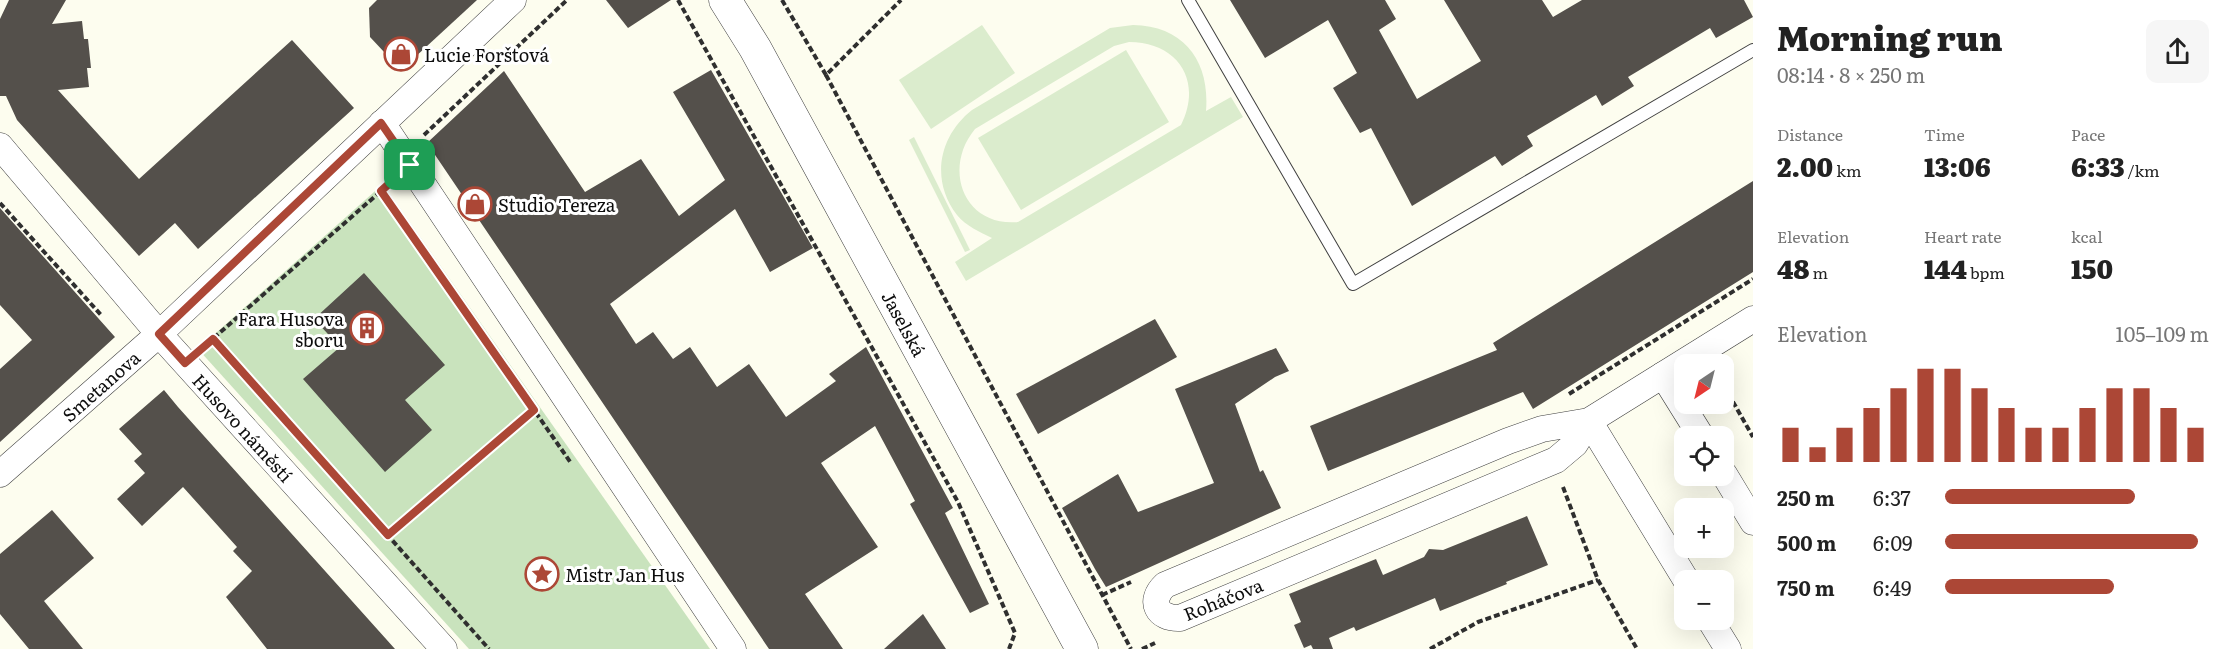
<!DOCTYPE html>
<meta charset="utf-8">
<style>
body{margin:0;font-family:Literata,serif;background:#f6f6f6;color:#222;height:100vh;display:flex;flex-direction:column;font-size:22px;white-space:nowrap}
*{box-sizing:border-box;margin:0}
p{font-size:20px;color:#767676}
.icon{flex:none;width:33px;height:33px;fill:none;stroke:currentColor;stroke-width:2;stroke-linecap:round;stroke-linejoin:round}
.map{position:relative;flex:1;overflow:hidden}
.side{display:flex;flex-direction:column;background:#fff;width:480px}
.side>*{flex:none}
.needle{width:39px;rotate:215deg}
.fabs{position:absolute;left:1674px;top:354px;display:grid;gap:12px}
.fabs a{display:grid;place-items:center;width:60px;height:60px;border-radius:12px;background:#fff;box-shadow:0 6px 24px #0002;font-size:30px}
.pin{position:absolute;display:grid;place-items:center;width:51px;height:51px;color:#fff;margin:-26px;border-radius:12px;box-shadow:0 3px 9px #0006}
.round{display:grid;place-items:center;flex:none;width:63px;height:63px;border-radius:12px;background:#f6f6f6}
.summary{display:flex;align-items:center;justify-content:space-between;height:102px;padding:0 24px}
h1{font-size:33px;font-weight:800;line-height:45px}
.stats{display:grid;grid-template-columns:repeat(3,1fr);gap:9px;height:102px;padding:6px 24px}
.stats div{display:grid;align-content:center}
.stats b{font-size:26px;font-weight:800}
.stats small{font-size:16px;font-weight:400}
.stats p{font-size:16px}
.chart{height:168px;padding:12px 24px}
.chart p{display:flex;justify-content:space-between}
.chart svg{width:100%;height:108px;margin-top:6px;stroke:#ac4736;stroke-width:6}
ul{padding:0 24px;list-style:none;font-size:20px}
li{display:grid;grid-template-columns:96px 72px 1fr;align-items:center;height:45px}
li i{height:15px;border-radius:8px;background:#ac4736}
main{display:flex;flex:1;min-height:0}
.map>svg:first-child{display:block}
.green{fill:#c9e3bd}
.pitch{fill:#dbeccd;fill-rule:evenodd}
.building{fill:#54504b}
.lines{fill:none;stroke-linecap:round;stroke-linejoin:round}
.service-casing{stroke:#404040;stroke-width:14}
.minor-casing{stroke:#404040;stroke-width:27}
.tertiary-casing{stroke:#404040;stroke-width:33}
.path{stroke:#2f2f2f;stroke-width:4;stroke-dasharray:6 3;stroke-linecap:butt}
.service{stroke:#fff;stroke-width:12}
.minor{stroke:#fff;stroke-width:26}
.tertiary{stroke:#fff;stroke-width:32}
.route-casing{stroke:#fff;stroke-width:12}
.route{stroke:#ac4736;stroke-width:8}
.labels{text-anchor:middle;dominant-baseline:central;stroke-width:6;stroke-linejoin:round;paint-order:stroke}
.poi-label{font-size:18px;fill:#0d0d0d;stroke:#fff;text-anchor:start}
.street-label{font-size:18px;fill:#0d0d0d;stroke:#fff}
</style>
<main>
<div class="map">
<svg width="1753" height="649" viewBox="0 0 1753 649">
<rect width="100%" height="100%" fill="#fdfdef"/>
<path class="green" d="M383 184 710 649H469L198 349Z"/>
<g class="pitch">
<path d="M982 25 1015 73 931 129 899 80Z"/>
<path d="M1133 25C1185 26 1210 62 1206 111L1231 97 1243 117 966 281 955 262 992 238C980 232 966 226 957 215 930 180 939 136 972 110L1105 31 1110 28ZM1129 42C1178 42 1203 81 1181 125L1018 222C964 227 942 169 975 129L1114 46Z"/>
<path d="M1126 50 1169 122 1021 210 978 138Z"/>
<path d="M914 137 970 250 965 252 909 140Z"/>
</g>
<g class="building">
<path d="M9 0H66L52 24 82 21 84 39H88L91 68H87L89 87 58 90 139 179 292 40 354 108 198 249 175 223 139 256 17 120 6 96H0V19Z"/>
<path d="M377 0H477L401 70 370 37 369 8Z"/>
<path d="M606 0H671L628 28Z"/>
<path d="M1230 0H1385L1396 19 1379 30 1417 99 1481 61 1444 0H1542L1553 17 1582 0H1744L1753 17 1716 38 1710 28 1628 77 1634 86 1602 106 1596 95 1527 136 1533 146 1502 166 1495 156 1412 206 1371 128 1360 133 1333 88 1357 73 1328 20 1265 58Z"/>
<path d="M711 70 813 248 770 272 735 209 610 304 636 344 653 332 673 359 690 347 717 387 749 364 786 417 836 381 829 374 866 347 953 508 945 513 989 604 970 613 910 504 915 501 875 426 821 463 878 547 805 594 843 649H769L427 143 504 71 585 192 641 159 679 216 725 180 673 92Z"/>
<path d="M1753 181V272L1533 409 1523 392 1328 471 1310 426 1497 350 1493 343Z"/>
<path d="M0 208 115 337 0 442V369L32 340 0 305Z"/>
<path d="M364 273 445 365 405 400 432 430 385 472 303 379 340 347 314 319Z"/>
<path d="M1155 319 1177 357 1038 434 1016 394Z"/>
<path d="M1276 348 1289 371 1275 377 1235 404 1260 472 1263 470 1281 508 1106 587 1095 569 1062 508 1118 474 1138 512 1214 483 1175 389Z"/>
<path d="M164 390 178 407 395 649H267L226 597 252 571 233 551 237 547 183 487 142 526 117 499 145 473 134 461 142 454 119 429Z"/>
<path d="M52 510 94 558 44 601 83 649H29L0 614V554Z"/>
<path d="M1527 516 1548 565 1506 582 1507 584 1440 611 1435 598 1356 631 1354 627 1329 638 1333 649H1313L1311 645 1304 648 1294 625 1301 622 1289 594 1376 559 1383 575 1424 557 1429 549 1443 550Z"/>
<path d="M923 614 946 649H884Z"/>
</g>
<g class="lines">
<g class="service-casing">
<path id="service" d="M1188 0 1353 284 1753 50"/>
</g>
<g class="minor-casing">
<g id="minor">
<path d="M382 123 733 649"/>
<path id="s1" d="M0 146 159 334 444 649"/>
<path d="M1663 375 1701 436"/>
<path d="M1589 421 1575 444 1556 460 1180 618C1157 619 1148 601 1165 585L1508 441 1542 429 1589 421 1753 319"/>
<path d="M1589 421 1686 580"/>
<path id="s2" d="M0 474 159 334 513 0"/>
<path d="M1724 474 1753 522"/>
<path d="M1710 620 1728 649"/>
</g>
</g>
<g class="tertiary-casing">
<g id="tertiary">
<path id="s3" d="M725 0 755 48 1082 649"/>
</g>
</g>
<g class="path">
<path d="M678 0 958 502 1015 633 1009 649"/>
<path d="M782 0 826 75 901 0"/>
<path d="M826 75 1131 649"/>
<path d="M424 135 567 0"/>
<path d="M381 191 571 463"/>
<path d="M0 203 101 315"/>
<path d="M213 339 489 649"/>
<path d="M207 344 389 184"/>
<path d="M1724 386 1753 437"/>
<path d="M1569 394 1753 279"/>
<path d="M1563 487 1598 580 1637 649"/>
<path d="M388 535 534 410"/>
<path d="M1102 595 1131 582"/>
<path d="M1142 649 1155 643"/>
<path d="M1430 649 1478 622 1598 580"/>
</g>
<use href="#service" class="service"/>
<use href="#minor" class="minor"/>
<use href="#tertiary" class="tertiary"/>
</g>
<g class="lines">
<g class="route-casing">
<path id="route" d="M381 123 410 165 381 191 534 410 388 535 213 339 185 363 159 334Z"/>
</g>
<use href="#route" class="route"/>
</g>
<defs>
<g id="shop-ring" transform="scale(1.725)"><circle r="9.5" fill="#fff" stroke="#ac4736" stroke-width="1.5"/><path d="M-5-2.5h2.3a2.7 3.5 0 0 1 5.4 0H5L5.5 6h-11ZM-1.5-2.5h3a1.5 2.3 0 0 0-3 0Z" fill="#ac4736"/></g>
<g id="building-ring" transform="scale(1.725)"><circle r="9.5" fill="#fff" stroke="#ac4736" stroke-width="1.5"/><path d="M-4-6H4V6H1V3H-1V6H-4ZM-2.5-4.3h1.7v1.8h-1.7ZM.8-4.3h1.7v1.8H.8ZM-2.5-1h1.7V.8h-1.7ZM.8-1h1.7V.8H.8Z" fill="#ac4736"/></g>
<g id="sight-ring" transform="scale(1.725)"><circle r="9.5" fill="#fff" stroke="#ac4736" stroke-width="1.5"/><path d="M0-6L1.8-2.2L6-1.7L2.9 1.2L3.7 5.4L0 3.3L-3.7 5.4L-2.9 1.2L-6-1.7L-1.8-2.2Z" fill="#ac4736"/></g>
</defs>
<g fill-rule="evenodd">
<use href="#shop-ring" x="401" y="54"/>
<use href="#shop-ring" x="475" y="204"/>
<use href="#building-ring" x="367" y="328"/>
<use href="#sight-ring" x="542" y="574"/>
</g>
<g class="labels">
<g class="poi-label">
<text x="424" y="54">Lucie Forštová</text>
<text x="498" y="204">Studio Tereza</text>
<text x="344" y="318" text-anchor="end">Fara Husova<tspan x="344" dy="21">sboru</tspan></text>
<text x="565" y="574">Mistr Jan Hus</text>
</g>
<g class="street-label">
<text stroke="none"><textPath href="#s3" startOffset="370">Jaselská</textPath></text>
<text stroke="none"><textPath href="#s2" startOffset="134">Smetanova</textPath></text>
<text stroke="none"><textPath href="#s1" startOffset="372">Husovo náměstí</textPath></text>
<text transform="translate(1223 599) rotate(-22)">Roháčova</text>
</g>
</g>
</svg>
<div class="fabs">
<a><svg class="needle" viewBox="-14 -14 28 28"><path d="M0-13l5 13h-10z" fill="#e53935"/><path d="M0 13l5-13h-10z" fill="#767676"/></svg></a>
<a><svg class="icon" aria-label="locate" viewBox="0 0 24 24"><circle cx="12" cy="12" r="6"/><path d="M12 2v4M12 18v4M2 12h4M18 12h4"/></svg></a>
<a>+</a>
<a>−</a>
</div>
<div class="pin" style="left:410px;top:165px;background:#1e9e55"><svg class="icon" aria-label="arrive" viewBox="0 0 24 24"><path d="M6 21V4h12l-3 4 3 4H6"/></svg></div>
</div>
<section class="side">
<div class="summary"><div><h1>Morning run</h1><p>08:14 · 8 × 250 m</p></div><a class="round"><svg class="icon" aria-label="share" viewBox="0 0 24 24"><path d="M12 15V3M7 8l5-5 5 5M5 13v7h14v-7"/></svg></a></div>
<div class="stats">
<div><p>Distance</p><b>2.00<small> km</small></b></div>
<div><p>Time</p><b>13:06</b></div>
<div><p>Pace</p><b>6:33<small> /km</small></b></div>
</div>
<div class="stats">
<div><p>Elevation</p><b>48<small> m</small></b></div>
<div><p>Heart rate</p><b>144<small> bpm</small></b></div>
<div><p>kcal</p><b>150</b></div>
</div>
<div class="chart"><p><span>Elevation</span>105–109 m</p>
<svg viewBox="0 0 160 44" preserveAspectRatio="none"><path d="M5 44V30M15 44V38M25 44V30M35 44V22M45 44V14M55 44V6M65 44V6M75 44V14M85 44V22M95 44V30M105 44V30M115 44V22M125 44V14M135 44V14M145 44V22M155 44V30"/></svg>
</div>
<ul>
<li><b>250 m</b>6:37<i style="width:72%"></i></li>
<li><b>500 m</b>6:09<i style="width:96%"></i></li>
<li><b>750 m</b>6:49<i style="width:64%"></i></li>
</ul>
</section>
</main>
